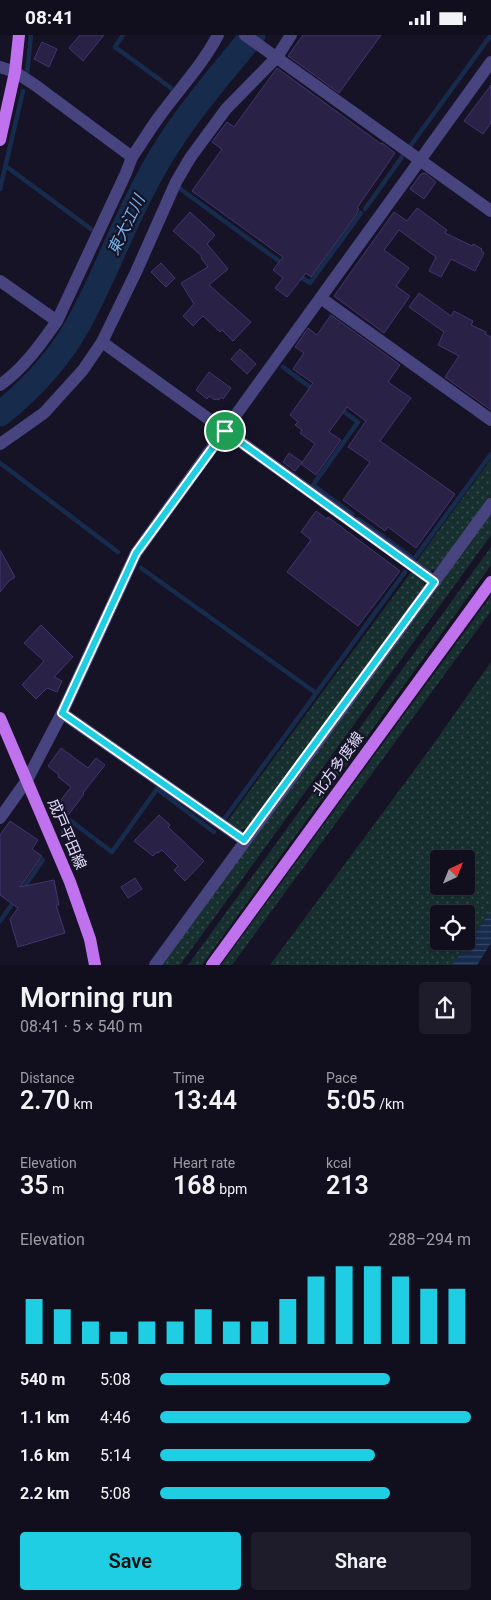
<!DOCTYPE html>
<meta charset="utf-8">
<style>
body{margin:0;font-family:Roboto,"Noto Sans JP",sans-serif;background:#1e1c2a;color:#f1f3f6;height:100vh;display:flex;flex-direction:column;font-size:19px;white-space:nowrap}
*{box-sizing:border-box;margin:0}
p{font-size:16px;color:#9c9ca4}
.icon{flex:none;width:28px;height:28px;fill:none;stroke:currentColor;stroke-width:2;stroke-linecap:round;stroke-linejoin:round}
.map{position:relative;height:930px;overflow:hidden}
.details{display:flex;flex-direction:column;background:#110e1d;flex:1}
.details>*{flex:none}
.needle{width:32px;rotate:43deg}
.buttons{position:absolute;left:430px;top:815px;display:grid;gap:10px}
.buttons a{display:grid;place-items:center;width:45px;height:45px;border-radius:5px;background:#110e1d;box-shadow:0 2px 8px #0003,0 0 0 1px #302e3b;font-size:25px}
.pin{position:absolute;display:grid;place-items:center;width:42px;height:42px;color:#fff;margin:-21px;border:2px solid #fff;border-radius:50%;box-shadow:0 1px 5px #0007}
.round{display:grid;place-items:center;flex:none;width:52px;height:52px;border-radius:5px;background:#1e1c2a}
.overview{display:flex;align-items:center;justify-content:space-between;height:85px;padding:0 20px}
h1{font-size:28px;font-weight:600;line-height:38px}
.figures{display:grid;grid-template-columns:repeat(3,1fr);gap:8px;height:85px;padding:5px 20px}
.figures div{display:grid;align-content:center}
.figures b{font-size:25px;font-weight:600}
.figures small{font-size:14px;font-weight:400}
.figures p{font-size:14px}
.chart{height:140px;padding:10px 20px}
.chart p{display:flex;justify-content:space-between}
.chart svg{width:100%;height:90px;margin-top:5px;stroke:#20cee4;stroke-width:6}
.primary-button{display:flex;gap:10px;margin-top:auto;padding:10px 20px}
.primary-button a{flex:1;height:58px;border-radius:5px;background:#20cee4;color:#111;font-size:20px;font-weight:600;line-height:58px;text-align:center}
.primary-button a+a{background:#1e1c2a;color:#f1f3f6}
ul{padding:0 20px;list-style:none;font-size:16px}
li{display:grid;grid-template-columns:80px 60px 1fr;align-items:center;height:38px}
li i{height:12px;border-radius:6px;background:#20cee4}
.status{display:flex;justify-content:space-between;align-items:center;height:35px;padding:0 25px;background:#110e1d;direction:ltr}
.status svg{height:14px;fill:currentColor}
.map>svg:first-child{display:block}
.grass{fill:url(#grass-dots);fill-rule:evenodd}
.water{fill:url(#water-rules)}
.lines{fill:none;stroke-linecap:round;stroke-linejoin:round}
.stream{stroke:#172b4c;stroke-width:4.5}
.river{stroke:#172b4c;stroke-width:25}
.building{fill:#292146;stroke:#42366f}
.minor{stroke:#474480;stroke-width:12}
.major{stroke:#c071ee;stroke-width:12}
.route-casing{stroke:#fff;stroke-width:10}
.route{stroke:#20cee4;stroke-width:6}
.labels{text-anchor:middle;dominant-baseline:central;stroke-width:4.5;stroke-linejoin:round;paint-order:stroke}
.street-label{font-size:15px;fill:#e1ddfb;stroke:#171327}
.water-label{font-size:16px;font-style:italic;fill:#77b6ef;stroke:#171327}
</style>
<div class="status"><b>08:41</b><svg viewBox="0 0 49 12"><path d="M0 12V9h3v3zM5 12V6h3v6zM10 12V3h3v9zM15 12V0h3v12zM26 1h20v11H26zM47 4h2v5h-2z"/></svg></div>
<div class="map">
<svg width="491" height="930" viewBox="0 0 491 930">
<defs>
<pattern id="grass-dots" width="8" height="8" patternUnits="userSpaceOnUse" patternTransform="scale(1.25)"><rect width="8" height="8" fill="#17302f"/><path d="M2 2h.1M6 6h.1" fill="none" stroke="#384e4e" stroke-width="1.8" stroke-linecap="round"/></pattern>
<pattern id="water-rules" width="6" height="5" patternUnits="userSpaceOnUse" patternTransform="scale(1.25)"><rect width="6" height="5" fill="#172b4c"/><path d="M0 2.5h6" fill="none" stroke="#384967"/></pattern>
</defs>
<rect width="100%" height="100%" fill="#171327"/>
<g class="grass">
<path d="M491 424V461L437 534 427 537 415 528Z"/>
<path d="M491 478V500L180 930H159Z"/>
<path d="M491 512V530L202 930H188Z"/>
<path d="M412 536 423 545 425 553 247 793 237 796 226 788Z"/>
<path d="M491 561V576L232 930H221Z"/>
<path d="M491 627V876L452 930H270L430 714ZM439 824H466V851H439ZM439 879H466V906H439Z"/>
</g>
<path class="water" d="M491 876V908L477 930H452Z"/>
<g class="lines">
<g class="stream">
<path d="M123 0 115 12 171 53"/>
<path d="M27 39 31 0"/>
<path d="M411 110 491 0"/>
<path d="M7 132 91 194"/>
<path d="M179 153 283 229"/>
<path d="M0 154 23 56"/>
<path d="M365 174 402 122"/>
<path d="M299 241 310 248 361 178"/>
<path d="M283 332 314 355"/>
<path d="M339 373 358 387 313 450 352 479"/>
<path d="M0 428 118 517"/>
<path d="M358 484 384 502"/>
<path d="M388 505 414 524 491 419"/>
<path d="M141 533 316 658"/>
<path d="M225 783 405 537"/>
<path d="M63 797 71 786 112 817 157 754 214 797"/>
<path d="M22 855 43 825"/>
<path d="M0 886 15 865"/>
</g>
<path class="river" d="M0 379C31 354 60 323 79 288 106 239 124 186 152 137 179 87 217 44 253 0"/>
</g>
<g class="building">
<path d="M80 0H104L83 26 69 13Z"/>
<path d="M303 0H381L339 58 288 21Z"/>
<path d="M42 7 57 14 49 32 34 24Z"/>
<path d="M277 33 381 109 382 108 395 118 357 173 359 174 356 180 311 242 306 238 287 262 275 253 283 243 273 235 283 222 192 156 222 114 212 107 227 87 234 92Z"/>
<path d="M491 50V88L483 99 464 86Z"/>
<path d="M425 138 436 147 424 164 410 154 421 139Z"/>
<path d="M417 173 447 195 445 198 472 211 473 209 482 214 481 216 484 218 475 236 451 224 441 242 429 236 436 222 399 195 384 215 409 233 396 251 410 261 384 298 334 261 394 177 407 186Z"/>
<path d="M190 177 215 200 207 209 228 234 209 250 251 287 233 306 222 295 220 297 203 281 193 291 183 281 194 269 181 248 208 232 201 223 202 221 173 196Z"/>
<path d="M161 228 175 243 166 252 151 237Z"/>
<path d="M419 258 451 281 454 276 473 286 471 290 486 297 485 299 491 302V375L445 342 459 321 438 310 444 297 409 272Z"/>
<path d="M331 280 400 330 388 347 411 363 380 406 455 459 416 513 388 492 385 496 343 465 370 427 348 412 366 386 347 372 329 397 341 405 316 440 301 429 315 409 300 398 302 395 295 390 298 387 290 380 313 348 293 334 304 318 295 312 308 293 317 300Z"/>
<path d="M240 314 256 329 247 339 231 324Z"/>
<path d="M209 337 231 353 223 364 221 362 219 365 216 364 215 365 209 361 207 364 196 355Z"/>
<path d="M289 418 302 427 295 436 283 427Z"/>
<path d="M316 476 327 484 328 482 400 536 358 591 287 537 311 505 301 497Z"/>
<path d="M0 515 15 542 9 546 0 557Z"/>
<path d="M41 590 73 622 54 642 62 646 57 657 47 653 36 664 22 650 44 626 24 608Z"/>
<path d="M61 713 88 733 96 723 105 730 83 758 84 759 66 783 54 774 71 752 58 742 59 740 48 731Z"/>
<path d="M159 780 170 790 168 792 204 826 185 846 174 835 178 831 162 815 158 818 157 817 153 821 134 806Z"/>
<path d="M10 786 38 805 32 814 42 821 20 852 54 845 59 870H56L65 898 18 912 10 884 18 873 0 860V800Z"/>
<path d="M135 843 142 854 128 863 121 852Z"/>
</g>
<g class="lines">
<g class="minor">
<path d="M245 0 491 176"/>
<path d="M0 32 15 37 35 50 132 122C142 108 151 92 162 78 181 52 203 29 218 0"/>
<path d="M0 246 57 286 126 138 132 122"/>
<path d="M322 264 491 385"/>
<path d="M102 307 435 547"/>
<path d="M0 350C24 333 40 310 57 286"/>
<path d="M0 409 44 378 83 335 102 307 136 237 176 147 190 123 226 74 277 22 291 0"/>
<path d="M62 678 244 805"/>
<path d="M0 783 27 745 62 678 136 518 491 27"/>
<path d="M155 930 491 469"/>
</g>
<g class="major">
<path d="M0 105 15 37 19 0"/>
<path d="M0 683 70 847 90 904 95 930"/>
<path d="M212 930 491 547"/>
</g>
</g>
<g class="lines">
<g class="route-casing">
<path id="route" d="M225 396 434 547 244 805 62 678 136 518Z"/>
</g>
<use href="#route" class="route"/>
</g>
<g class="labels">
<g class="street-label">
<text transform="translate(338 729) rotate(-54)">北方多度線</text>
<text transform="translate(67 799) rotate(67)">成戸平田線</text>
</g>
<g class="water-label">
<text transform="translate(126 190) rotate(-64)">東大江川</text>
</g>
</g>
</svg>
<div class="buttons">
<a><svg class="needle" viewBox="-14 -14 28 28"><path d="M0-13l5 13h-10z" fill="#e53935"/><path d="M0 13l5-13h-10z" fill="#9c9ca4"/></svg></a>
<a><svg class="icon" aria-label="locate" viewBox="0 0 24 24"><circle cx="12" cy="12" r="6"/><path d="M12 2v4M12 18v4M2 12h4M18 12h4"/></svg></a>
</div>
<div class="pin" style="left:225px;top:396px;background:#1e9e55"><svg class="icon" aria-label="arrive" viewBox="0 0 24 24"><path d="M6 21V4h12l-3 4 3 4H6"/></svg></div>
</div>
<section class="details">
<div class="overview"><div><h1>Morning run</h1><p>08:41 · 5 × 540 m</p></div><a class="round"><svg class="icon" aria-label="share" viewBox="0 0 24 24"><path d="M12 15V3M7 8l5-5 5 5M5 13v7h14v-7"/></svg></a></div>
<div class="figures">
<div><p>Distance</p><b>2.70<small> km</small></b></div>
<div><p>Time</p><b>13:44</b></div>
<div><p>Pace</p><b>5:05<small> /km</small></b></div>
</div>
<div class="figures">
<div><p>Elevation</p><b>35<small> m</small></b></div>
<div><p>Heart rate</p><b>168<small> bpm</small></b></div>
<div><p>kcal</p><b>213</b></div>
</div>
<div class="chart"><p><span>Elevation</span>288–294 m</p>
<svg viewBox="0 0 160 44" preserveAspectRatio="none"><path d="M5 44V22M15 44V27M25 44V33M35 44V38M45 44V33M55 44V33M65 44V27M75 44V33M85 44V33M95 44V22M105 44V11M115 44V6M125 44V6M135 44V11M145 44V17M155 44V17"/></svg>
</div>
<ul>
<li><b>540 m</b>5:08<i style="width:74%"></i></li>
<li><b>1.1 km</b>4:46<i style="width:100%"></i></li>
<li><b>1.6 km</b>5:14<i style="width:69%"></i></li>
<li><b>2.2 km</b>5:08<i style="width:74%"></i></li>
</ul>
<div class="primary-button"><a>Save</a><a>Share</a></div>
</section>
